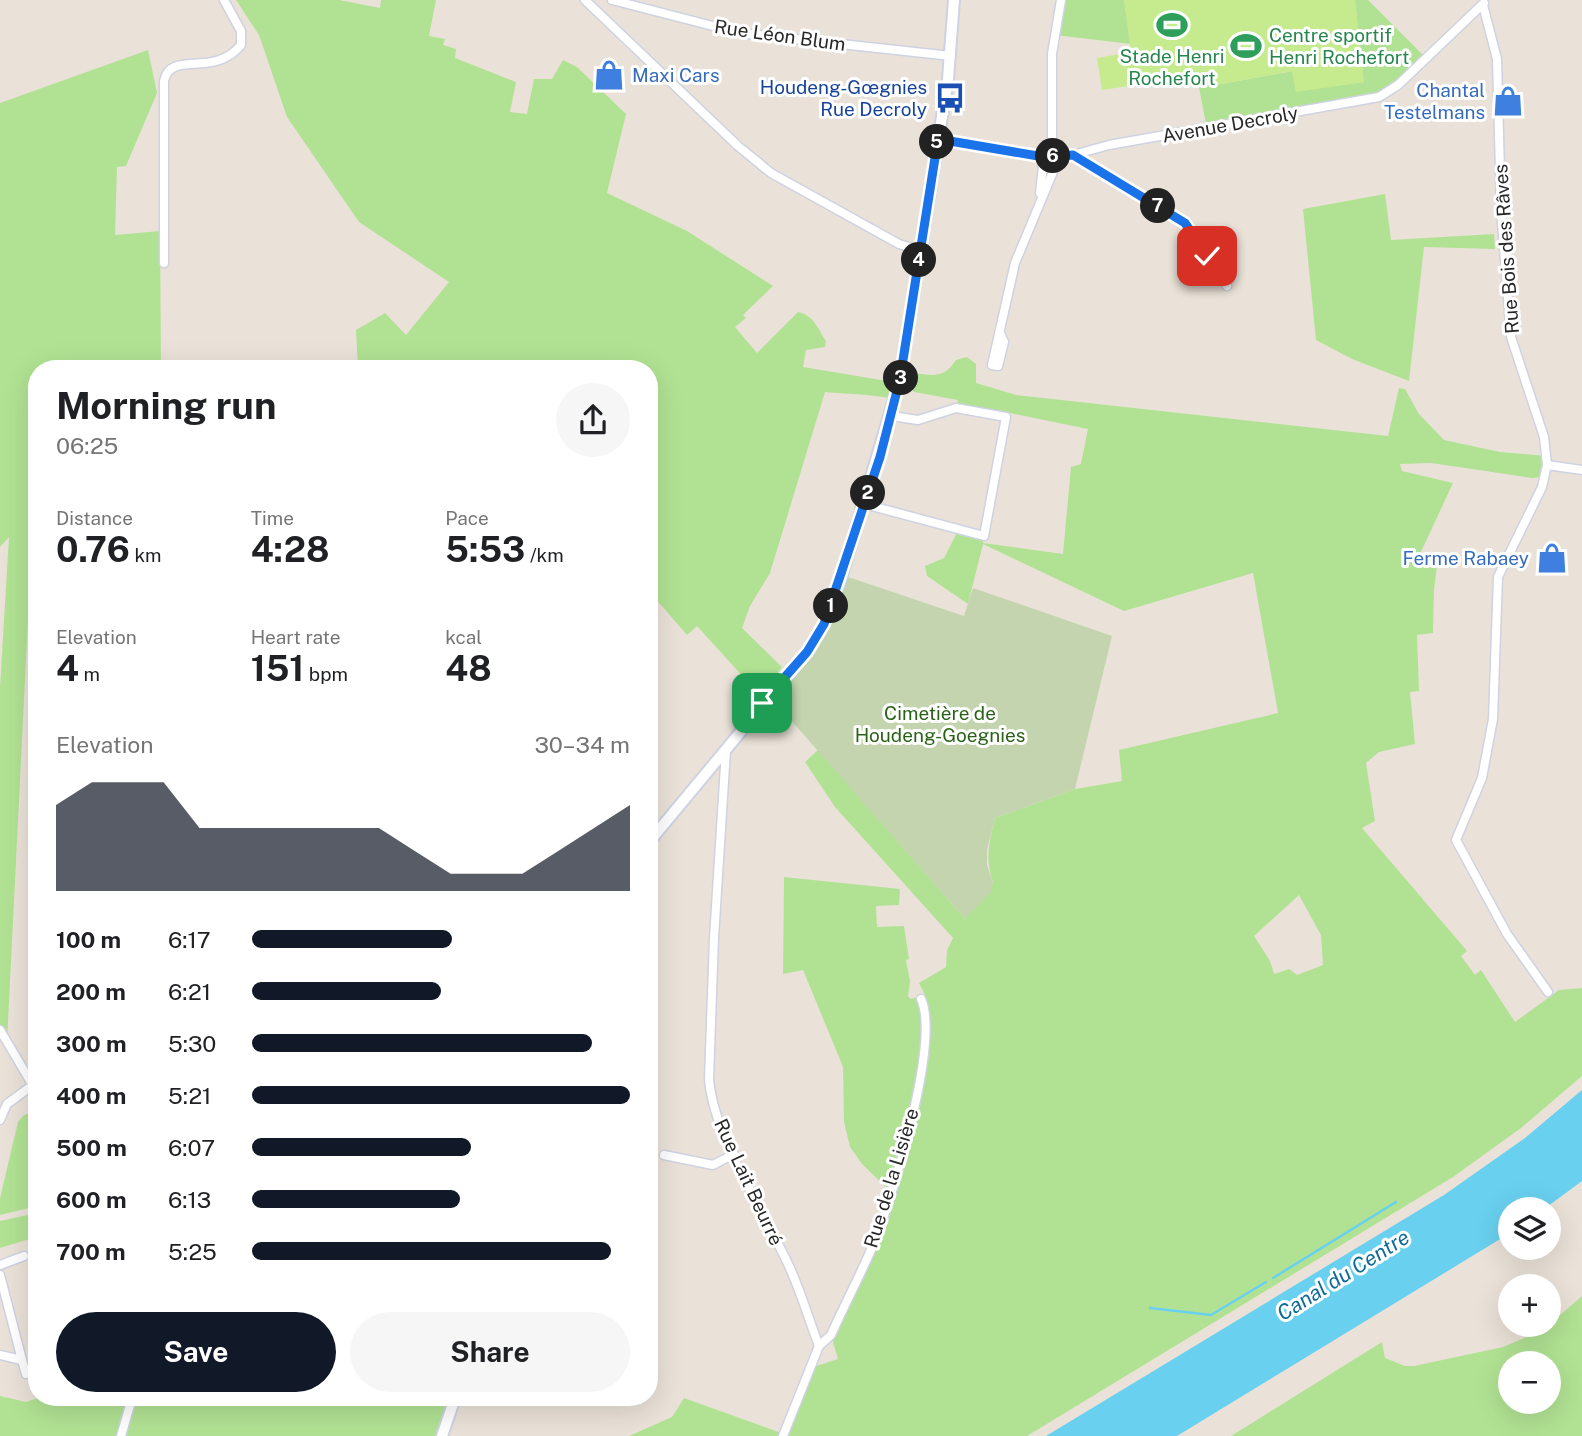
<!DOCTYPE html>
<meta charset="utf-8">
<style>
body{margin:0;font-family:"Public Sans",sans-serif;background:#f6f6f6;color:#202124;height:100vh;display:flex;flex-direction:column;font-size:26px;white-space:nowrap}
*{box-sizing:border-box;margin:0}
p{font-size:23px;color:#757577}
.icon{flex:none;width:38px;height:38px;fill:none;stroke:currentColor;stroke-width:2;stroke-linecap:round;stroke-linejoin:round}
.map{position:relative;flex:1;overflow:hidden}
.sheet{position:absolute;left:28px;top:360px;width:630px;height:1046px;display:flex;flex-direction:column;background:#fff;border-radius:28px;box-shadow:0 7px 28px #0002}
.sheet>*{flex:none}
.fabs{position:absolute;left:1498px;top:1197px;display:grid;gap:14px}
.fabs a{display:grid;place-items:center;width:63px;height:63px;border-radius:50%;background:#fff;box-shadow:0 7px 28px #0002;font-size:35px}
.pin{position:absolute;display:grid;place-items:center;width:60px;height:60px;color:#fff;margin:-30px;border-radius:14px;box-shadow:0 4px 10px #0006}
.km{position:absolute;width:35px;height:35px;margin:-18px;border-radius:50%;background:#222;color:#fff;font-size:19px;line-height:35px;text-align:center}
.round{display:grid;place-items:center;flex:none;width:74px;height:74px;border-radius:37px;background:#f6f6f6}
.headline{display:flex;align-items:center;justify-content:space-between;height:119px;padding:0 28px}
h1{font-size:38px;font-weight:700;line-height:52px}
.stats{display:grid;grid-template-columns:repeat(3,1fr);gap:10px;height:119px;padding:7px 28px}
.stats div{display:grid;align-content:center}
.stats b{font-size:35px;font-weight:700}
.stats small{font-size:19px;font-weight:400}
.stats p{font-size:19px}
.chart{height:196px;padding:14px 28px}
.chart p{display:flex;justify-content:space-between}
.chart svg{width:100%;height:126px;margin-top:7px;fill:#111827;opacity:.7}
.button{display:flex;gap:14px;margin-top:auto;padding:14px 28px}
.button a{flex:1;height:80px;border-radius:42px;background:#111827;color:#fff;font-size:28px;font-weight:700;line-height:80px;text-align:center}
.button a+a{background:#f6f6f6;color:#202124}
ul{padding:0 28px;list-style:none;font-size:23px}
li{display:grid;grid-template-columns:112px 84px 1fr;align-items:center;height:52px}
li i{height:18px;border-radius:9px;background:#111827}
.map>svg:first-child{display:block}
.green{fill:#b1e293;fill-rule:evenodd}
.cemetery{fill:#c3d4af}
.pitch{fill:#c6ea8e}
.water{fill:#69d0ef}
.lines{fill:none;stroke-linecap:round;stroke-linejoin:round}
.stream{stroke:#69d0ef;stroke-width:2.5}
.street-casing{stroke:#ced2e1;stroke-width:11}
.secondary-casing{stroke:#ced2e1;stroke-width:14}
.street{stroke:#fff;stroke-width:8}
.secondary{stroke:#fff;stroke-width:10}
.route-casing{stroke:#fff;stroke-width:14}
.route{stroke:#1a73e8;stroke-width:9}
.labels{text-anchor:middle;dominant-baseline:central;stroke-width:6;stroke-linejoin:round;paint-order:stroke}
.street-label{font-size:19px;fill:#272727;stroke:#fff}
.leisure-label{font-size:19px;fill:#27864d;stroke:#fff;text-anchor:start}
.shop-label{font-size:19px;fill:#366cbe;stroke:#fff;text-anchor:end}
.transit-label{font-size:19px;fill:#164399;stroke:#fff;text-anchor:end}
.park-label{font-size:19px;fill:#2a6318;stroke:#fff}
.water-label{font-size:21px;font-style:italic;fill:#0c6c97;stroke:#fff}
</style>
<div class="map">
<svg width="1582" height="1436" viewBox="0 0 1582 1436">
<rect width="100%" height="100%" fill="#eae2d8"/>
<g class="green">
<path d="M236 0H339L380 8 381 0H436L429 36 445 39 443 45 456 49 455 58 516 82 510 112 527 114 534 79H552L563 60 577 67 626 114 607 193 687 231 773 286 743 315 746 318 735 327 757 353 798 312C815 316 817 328 826 341L825 347 806 350 803 367 893 382 890 398C867 394 847 394 825 392L770 573 750 606 742 628 782 667 764 690 756 691 697 626 687 635 649 591V369H358L356 330 385 313 406 335 449 282 359 222 287 117 259 35Z"/>
<path d="M1061 0H1124L1131 44 1055 35Z"/>
<path d="M1355 0H1368L1426 58 1387 93 1207 129 1199 88 1293 71 1296 91 1363 82Z"/>
<path d="M148 50 157 93 126 166 117 167 115 235 160 231 161 369H37V517L33 518 7 1042 0 1030V687L9 537 0 547V103Z"/>
<path d="M1385 194 1391 240 1494 234 1495 249 1424 247 1409 381 1352 359 1316 340 1303 209Z"/>
<path d="M967 357 976 364V383L1016 395 1388 436 1399 388 1405 389 1419 414 1444 440 1500 452 1546 456 1544 477 1532 478 1431 463 1400 464 1402 471 1453 483 1420 554 1438 558 1434 589 1433 633 1417 635 1419 691 1410 692 1415 744 1379 752 1366 763 1375 821 1362 828 1467 951 1461 956 1475 975 1481 970 1515 1022 1559 990 1582 988V1076L1521 1128 1453 1177 1027 1436H629L672 1417 684 1398 784 1434 810 1368 838 1359 831 1335 877 1235 891 1192 862 1164 850 1147 844 1122 843 1067 803 970 783 974 784 877 900 889 899 905 876 906 877 927 904 926 909 959 906 960 910 981 908 996 911 999 925 995 919 983 946 967 947 950 953 938 835 807 805 762 818 750 965 919 993 883C985 859 989 843 995 818L1075 789 1122 781 1119 750 1278 713 1253 573 1124 611 983 544 968 604 927 576 925 566 944 558 959 529 984 536 983 543 1063 554 1071 467 1081 464 1088 429 1010 413 1006 417 956 408 958 400 914 392 911 388 914 373C934 376 944 378 956 360ZM1299 895 1321 935 1323 965 1297 975 1289 969 1274 974 1270 961 1254 936Z"/>
<path d="M37 1111V1206L0 1215V1198L18 1122 24 1115Z"/>
<path d="M37 1213V1251L33 1238 0 1248V1221Z"/>
<path d="M1582 1296V1436H1231L1382 1342 1385 1358 1405 1366H1414L1503 1347 1543 1330ZM1510 1363H1549V1402H1510Z"/>
<path d="M0 1396 26 1402 38 1398H455L446 1436H0Z"/>
</g>
<path class="cemetery" d="M842 575 964 616 973 588 1112 636 1075 789 995 818 987 850V865L993 883 991 892 965 919 769 695 807 652Z"/>
<path class="pitch" d="M1124 0H1355L1364 82 1296 92 1292 71 1199 88 1196 76 1102 90 1097 58 1131 52Z"/>
<path class="water" d="M1582 1090V1181L1544 1209H1510V1233L1177 1436H1046L1444 1195 1525 1138Z"/>
<g class="lines">
<g class="stream">
<path d="M1273 1278 1396 1202"/>
<path d="M1150 1308 1211 1315 1266 1282"/>
</g>
<g class="street-casing">
<g id="street">
<path d="M585 0 738 146 771 173 899 244 921 251"/>
<path d="M612 0 740 33 951 56"/>
<path d="M1483 5 1497 59 1501 210 1511 337 1544 437 1547 465 1542 487 1498 577 1493 719 1482 778 1456 840 1507 934 1548 992"/>
<path d="M938 139 1044 157 1073 155 1109 145 1379 97 1398 85 1484 3"/>
<path d="M1073 155 1186 223 1227 286"/>
<path d="M1052 156V54L1061 0"/>
<path d="M1040 193 1044 157"/>
<path d="M164 263V81C171 49 213 79 241 45V31L224 0"/>
<path d="M1001 335 1004 342 998 366 992 365 1015 263 1060 155"/>
<path d="M1547 465 1582 470"/>
<path d="M864 504 984 536 1006 417 956 408 918 420 892 416"/>
<path d="M726 750 714 938 709 1079C714 1138 764 1211 789 1266 801 1292 809 1320 819 1346L783 1436"/>
<path d="M0 1030 32 1084"/>
<path d="M0 1120 7 1104 37 1082"/>
<path d="M664 1155 713 1165 734 1154"/>
<path d="M0 1265 24 1256"/>
<path d="M0 1275 22 1360 0 1355"/>
<path d="M819 1346 831 1335C846 1301 865 1267 878 1233 895 1187 940 1040 921 999"/>
<path d="M22 1360 26 1374 37 1371"/>
<path d="M121 1436 132 1398"/>
</g>
</g>
<g class="secondary-casing">
<g id="secondary">
<path d="M649 842 807 652 824 624 842 575 900 379 948 79 954 0"/>
<path d="M442 1436 455 1398"/>
</g>
</g>
<use href="#street" class="street"/>
<use href="#secondary" class="secondary"/>
</g>
<g class="lines">
<g class="route-casing">
<path id="route" d="M762 703 807 652 824 624 880 457 900 379 938 139 1044 157 1073 155 1185 223 1207 256"/>
</g>
<use href="#route" class="route"/>
</g>
<defs>
<g id="stadium-bare" transform="scale(2.415)"><path d="M0-5a6.5 5 0 1 0 0 10a6.5 5 0 1 0 0-10ZM-3.5-1.8h7v3.6h-7Z" fill="#2e9e5b" stroke="#fff" stroke-width="2.5" paint-order="stroke"/></g>
<g id="shop-bare" transform="scale(2.415)"><path d="M-5-2.5h2.3a2.7 3.5 0 0 1 5.4 0H5L5.5 6h-11ZM-1.5-2.5h3a1.5 2.3 0 0 0-3 0Z" fill="#3f7fe0" stroke="#fff" stroke-width="2.5" paint-order="stroke"/></g>
<g id="bus-bare" transform="scale(2.415)"><path d="M-5-6H5V4H4V6H2V4H-2V6H-4V4H-5ZM-3.5-4V0h7V-4ZM-3.5 1.2v1.5H-2V1.2ZM2 1.2v1.5H3.5V1.2Z" fill="#1a4fb4" stroke="#fff" stroke-width="2.5" paint-order="stroke"/></g>
</defs>
<g fill-rule="evenodd">
<use href="#stadium-bare" x="1172" y="25"/>
<use href="#stadium-bare" x="1246" y="46"/>
<use href="#shop-bare" x="609" y="75"/>
<use href="#bus-bare" x="950" y="98"/>
<use href="#shop-bare" x="1508" y="101"/>
<use href="#shop-bare" x="1552" y="558"/>
</g>
<g class="labels">
<g class="street-label">
<text transform="translate(780 35) rotate(8)">Rue Léon Blum</text>
<text transform="translate(1230 124) rotate(-10)">Avenue Decroly</text>
<text transform="translate(1506 249) rotate(-94)">Rue Bois des Râves</text>
<text transform="translate(891 1178) rotate(-73)">Rue de la Lisière</text>
<text transform="translate(749 1182) rotate(65)">Rue Lait Beurré</text>
</g>
<g class="leisure-label">
<text x="1269" y="35">Centre sportif<tspan x="1269" dy="22">Henri Rochefort</tspan></text>
<text x="1172" y="56" text-anchor="middle">Stade Henri<tspan x="1172" dy="22">Rochefort</tspan></text>
</g>
<g class="shop-label">
<text x="632" y="75" text-anchor="start">Maxi Cars</text>
<text x="1485" y="90">Chantal<tspan x="1485" dy="22">Testelmans</tspan></text>
<text x="1529" y="558">Ferme Rabaey</text>
</g>
<g class="transit-label">
<text x="927" y="87">Houdeng-Gœgnies<tspan x="927" dy="22">Rue Decroly</tspan></text>
</g>
<g class="park-label">
<text x="940" y="713">Cimetière de<tspan x="940" dy="22">Houdeng-Goegnies</tspan></text>
</g>
<g class="water-label">
<text transform="translate(1343 1275) rotate(-32)">Canal du Centre</text>
</g>
</g>
</svg>
<div class="fabs">
<a><svg class="icon" aria-label="layers" viewBox="0 0 24 24"><path d="M12 4l9 5-9 5-9-5zM3 14l9 5 9-5"/></svg></a>
<a>+</a>
<a>−</a>
</div>
<div class="pin" style="left:762px;top:703px;background:#1e9e55"><svg class="icon" aria-label="arrive" viewBox="0 0 24 24"><path d="M6 21V4h12l-3 4 3 4H6"/></svg></div>
<div class="pin" style="left:1207px;top:256px;background:#d93025"><svg class="icon" aria-label="check" viewBox="0 0 24 24"><path d="M5 12l5 5 9-10"/></svg></div>
<b class="km" style="left:831px;top:606px">1</b>
<b class="km" style="left:868px;top:493px">2</b>
<b class="km" style="left:901px;top:378px">3</b>
<b class="km" style="left:919px;top:260px">4</b>
<b class="km" style="left:937px;top:142px">5</b>
<b class="km" style="left:1053px;top:156px">6</b>
<b class="km" style="left:1158px;top:206px">7</b>
<section class="sheet">
<div class="headline"><div><h1>Morning run</h1><p>06:25</p></div><a class="round"><svg class="icon" aria-label="share" viewBox="0 0 24 24"><path d="M12 15V3M7 8l5-5 5 5M5 13v7h14v-7"/></svg></a></div>
<div class="stats">
<div><p>Distance</p><b>0.76<small> km</small></b></div>
<div><p>Time</p><b>4:28</b></div>
<div><p>Pace</p><b>5:53<small> /km</small></b></div>
</div>
<div class="stats">
<div><p>Elevation</p><b>4<small> m</small></b></div>
<div><p>Heart rate</p><b>151<small> bpm</small></b></div>
<div><p>kcal</p><b>48</b></div>
</div>
<div class="chart"><p><span>Elevation</span>30–34 m</p>
<svg viewBox="0 0 160 44" preserveAspectRatio="none"><path d="M0 44V14L10 6L20 6L30 6L40 22L50 22L60 22L70 22L80 22L90 22L100 30L110 38L120 38L130 38L140 30L150 22L160 14V44z"/></svg>
</div>
<ul>
<li><b>100 m</b>6:17<i style="width:53%"></i></li>
<li><b>200 m</b>6:21<i style="width:50%"></i></li>
<li><b>300 m</b>5:30<i style="width:90%"></i></li>
<li><b>400 m</b>5:21<i style="width:100%"></i></li>
<li><b>500 m</b>6:07<i style="width:58%"></i></li>
<li><b>600 m</b>6:13<i style="width:55%"></i></li>
<li><b>700 m</b>5:25<i style="width:95%"></i></li>
</ul>
<div class="button"><a>Save</a><a>Share</a></div>
</section>
</div>
